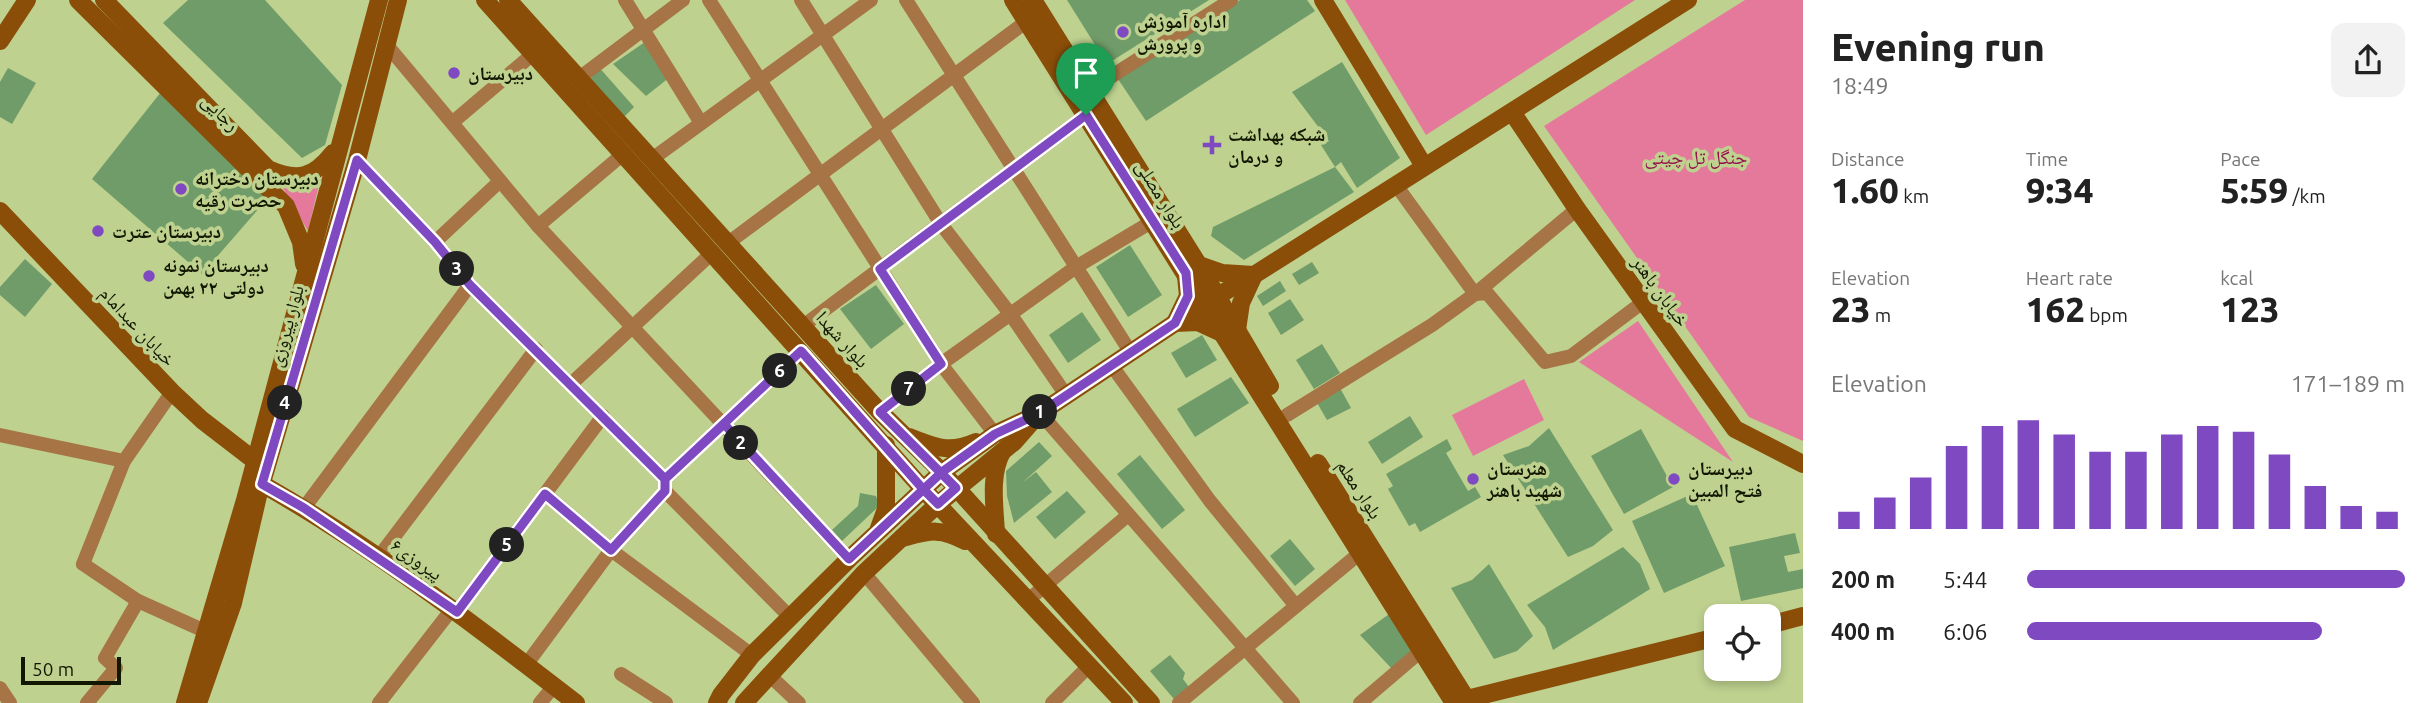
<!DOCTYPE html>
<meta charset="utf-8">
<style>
body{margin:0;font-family:Ubuntu,"Noto Naskh Arabic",sans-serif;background:#f2f2f2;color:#222;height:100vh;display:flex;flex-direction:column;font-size:26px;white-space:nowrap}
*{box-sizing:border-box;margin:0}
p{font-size:23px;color:#767676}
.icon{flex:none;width:38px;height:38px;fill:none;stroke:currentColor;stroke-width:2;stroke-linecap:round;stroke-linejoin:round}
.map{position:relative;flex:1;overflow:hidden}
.side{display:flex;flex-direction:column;background:#fff;width:630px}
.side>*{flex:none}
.buttons{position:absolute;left:1704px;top:604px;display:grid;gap:14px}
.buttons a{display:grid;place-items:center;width:77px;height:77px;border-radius:14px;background:#fff;box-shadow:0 4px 10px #0003;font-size:35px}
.scale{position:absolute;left:21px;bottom:18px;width:100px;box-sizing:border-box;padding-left:7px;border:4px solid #121701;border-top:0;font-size:19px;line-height:24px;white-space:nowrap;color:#121701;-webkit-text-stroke:5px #bed18f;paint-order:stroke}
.pin{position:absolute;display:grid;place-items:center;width:60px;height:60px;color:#fff;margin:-72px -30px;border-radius:50% 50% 50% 0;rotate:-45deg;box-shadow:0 0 7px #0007}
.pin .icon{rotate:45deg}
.km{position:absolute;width:35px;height:35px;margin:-18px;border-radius:50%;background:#222;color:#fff;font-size:19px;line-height:35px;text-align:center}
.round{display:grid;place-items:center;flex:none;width:74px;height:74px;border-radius:14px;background:#f2f2f2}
.summary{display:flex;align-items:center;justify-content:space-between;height:119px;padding:0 28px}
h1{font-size:38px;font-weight:800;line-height:52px}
.figures{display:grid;grid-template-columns:repeat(3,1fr);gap:10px;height:119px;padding:7px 28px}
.figures div{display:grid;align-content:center}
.figures b{font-size:35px;font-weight:800}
.figures small{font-size:19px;font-weight:400}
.figures p{font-size:19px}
.chart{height:196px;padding:14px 28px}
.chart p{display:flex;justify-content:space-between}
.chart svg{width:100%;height:126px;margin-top:7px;stroke:#7f4ac1;stroke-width:6}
ul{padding:0 28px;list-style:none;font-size:23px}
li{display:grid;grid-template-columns:112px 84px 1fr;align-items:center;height:52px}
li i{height:18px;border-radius:9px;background:#7f4ac1}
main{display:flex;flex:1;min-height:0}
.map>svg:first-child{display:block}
.green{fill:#e5799b}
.building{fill:#709c69}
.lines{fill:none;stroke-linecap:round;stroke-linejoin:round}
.street{stroke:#a77446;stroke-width:14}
.secondary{stroke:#8a4e09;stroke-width:18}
.route-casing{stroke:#fff;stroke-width:14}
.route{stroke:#7f4ac1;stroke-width:9}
.poi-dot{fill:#7f4ac1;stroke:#bed18f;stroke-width:2.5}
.labels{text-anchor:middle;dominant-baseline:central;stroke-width:7;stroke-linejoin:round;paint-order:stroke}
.poi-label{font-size:19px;font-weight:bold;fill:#121701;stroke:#bed18f;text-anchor:start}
.street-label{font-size:19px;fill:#121701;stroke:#bed18f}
.park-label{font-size:19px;fill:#97104d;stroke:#bed18f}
</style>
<main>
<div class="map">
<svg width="1803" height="703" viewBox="0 0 1803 703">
<rect width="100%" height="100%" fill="#bed18f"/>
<g class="green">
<path d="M1345 0H1635L1426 135Z"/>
<path d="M1745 0H1803V441L1749 417 1544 126Z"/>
<path d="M320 180 308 231 282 187Z"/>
<path d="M1638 321 1733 462 1579 362Z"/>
<path d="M1524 379 1544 420 1473 456 1452 415Z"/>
</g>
<g class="building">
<path d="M188 0H265L342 85 325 145 302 158 163 23Z"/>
<path d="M1067 0H1209L1107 64Z"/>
<path d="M1240 0H1307L1315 11 1146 121 1118 79Z"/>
<path d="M645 42 670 77 646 96 613 64Z"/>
<path d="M1342 62 1400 158 1357 188 1341 162 1335 167 1321 145 1329 141 1292 92Z"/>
<path d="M597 65 634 107 623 118 590 80Z"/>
<path d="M8 68 36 83 12 124 0 117V82Z"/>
<path d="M161 92 267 199 202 274 92 179Z"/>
<path d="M1335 167 1354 192 1244 260 1211 236 1213 227Z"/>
<path d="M1130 245 1162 295 1128 317 1096 267Z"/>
<path d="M25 259 52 284 25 317 0 295V287Z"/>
<path d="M1312 262 1319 273 1299 285 1292 274Z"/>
<path d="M1280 281 1286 291 1263 306 1257 296Z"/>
<path d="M876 285 904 324 871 349 840 309Z"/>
<path d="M1290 299 1304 320 1281 335 1268 313Z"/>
<path d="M1082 312 1101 340 1068 363 1049 335Z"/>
<path d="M1202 335 1217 360 1186 378 1171 353Z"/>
<path d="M1322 344 1340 373 1314 389 1296 360Z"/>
<path d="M1231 377 1249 403 1195 437 1177 409Z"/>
<path d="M1340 388 1351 408 1327 420 1316 401Z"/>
<path d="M1410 416 1423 437 1382 464 1368 442Z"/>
<path d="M1549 428 1613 530 1593 546 1568 557 1503 455 1529 446Z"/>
<path d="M1641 429 1673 487 1624 514 1591 456Z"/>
<path d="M1447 439 1452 449 1446 453 1468 491 1475 487 1481 497 1420 532 1415 523 1409 526 1388 489 1393 486 1386 474Z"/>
<path d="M1039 442 1052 456 1022 483 1036 472 1052 492 1014 523 1007 496 1006 471Z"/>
<path d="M1140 455 1185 510 1162 529 1117 474Z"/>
<path d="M1067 491 1086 512 1055 539 1036 517Z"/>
<path d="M860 493 876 496 879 506 842 541 832 530 858 506Z"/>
<path d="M1692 494 1725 566 1664 593 1632 521Z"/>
<path d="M1795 533 1800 553 1784 556 1788 572 1803 569V588L1741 601 1729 547Z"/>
<path d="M1290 539 1315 569 1295 586 1270 556Z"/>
<path d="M1623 547 1640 564 1650 589 1553 650 1545 627 1527 605Z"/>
<path d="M1489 564 1533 636 1517 651 1494 659 1451 588 1472 580Z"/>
<path d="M1392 612 1416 650 1393 670 1360 635Z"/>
<path d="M1170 655 1185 673 1183 679 1189 687 1174 699 1150 671Z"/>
</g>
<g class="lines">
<g class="street">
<path d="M625 0 701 123"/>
<path d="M709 0 941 364 995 434"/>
<path d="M801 0 941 224 1011 315 1066 395"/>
<path d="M906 0 1131 353"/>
<path d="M386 44 538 226 849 559"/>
<path d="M579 78 683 0"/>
<path d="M1090 90 1231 0"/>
<path d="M453 122 540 48"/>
<path d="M652 159 871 0"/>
<path d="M357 160 435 242 470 285 665 479"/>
<path d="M1396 185 1475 294 1487 293 1545 362 1571 356 1643 302"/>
<path d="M538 226 622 155"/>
<path d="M435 242 500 181"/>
<path d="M728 243 1027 21"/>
<path d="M803 326 1086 115"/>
<path d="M1112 366 1210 501 1296 606"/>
<path d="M571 384 713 252"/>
<path d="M880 412 941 364 1076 267 1153 221"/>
<path d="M1040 413 1293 703"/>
<path d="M1287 415 1432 325 1475 294 1577 209"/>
<path d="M0 435 124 461 172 392"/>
<path d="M124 461 83 564 138 601 207 632"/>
<path d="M665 479 801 351"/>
<path d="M665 491 790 617"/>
<path d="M545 494 611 550 752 655"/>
<path d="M304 508 470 285"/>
<path d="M378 558 536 349"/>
<path d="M864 573 973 703"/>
<path d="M1027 601 1127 516"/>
<path d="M457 612 603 416"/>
<path d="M526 665 611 550 665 491V479"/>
<path d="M621 674 666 703"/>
<path d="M768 674 799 703"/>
<path d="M0 688 10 703"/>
<path d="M87 703 116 668 105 658 138 601"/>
<path d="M379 703 452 609"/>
<path d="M540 703 554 686"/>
<path d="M1052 703 1089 666"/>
<path d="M1179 703 1360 553"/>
<path d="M1360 703 1421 651"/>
</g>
<g class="secondary">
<path d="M78 0 286 206 301 242 304 264"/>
<path d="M104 0 268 169C298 182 313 178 333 153"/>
<path d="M485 0 923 489 1124 703"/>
<path d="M508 0 880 412 942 472 1151 703"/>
<path d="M1013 0 1454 703"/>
<path d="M1033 0 1203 272 1270 386"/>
<path d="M1323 0 1424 166"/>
<path d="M0 41 27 0"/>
<path d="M1512 112 1577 209 1735 429 1803 464"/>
<path d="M0 211 172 392 202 420 254 460"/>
<path d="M1199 265 1222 273 1254 275 1241 303 1237 330"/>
<path d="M1186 276 1188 296 1175 323 1198 322 1224 334"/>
<path d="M909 437C936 447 948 454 976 442"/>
<path d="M1318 463 1469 703"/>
<path d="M262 484C373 547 475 625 576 703"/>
<path d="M879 528 886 509V445"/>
<path d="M996 534C995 508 989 476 1002 452"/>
<path d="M902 538C929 531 940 527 965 541"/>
<path d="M1769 625 1803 616"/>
<path d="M1467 699 1717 637"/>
<path d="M185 703 245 500 379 0"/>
<path d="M198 703 233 603 258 496 357 160 398 0"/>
<path d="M717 703 721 695 752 655 849 559 942 472 995 434 1040 413 1205 303 1254 275 1688 0"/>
<path d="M744 703 864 573 938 504 1014 442 1035 418"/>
</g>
</g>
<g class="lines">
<g class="route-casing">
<path id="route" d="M1086 115 1186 273 1188 296 1175 323 1040 413 995 434 942 472 849 559 724 424 665 479 470 285 435 242 357 160 262 484 304 508 457 612 545 494 611 550 665 491V479L801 351 923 489 938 504 956 488 880 412 941 364 880 269 1086 115"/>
</g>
<use href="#route" class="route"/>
</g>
<g class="poi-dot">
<circle cx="1123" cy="32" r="7"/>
<circle cx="454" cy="73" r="7"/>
<path d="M1208.5 134.5h7v7h7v7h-7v7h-7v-7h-7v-7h7z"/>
<circle cx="181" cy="189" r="7"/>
<circle cx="98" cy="231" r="7"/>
<circle cx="149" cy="276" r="7"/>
<circle cx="1473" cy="479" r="7"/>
<circle cx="1674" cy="479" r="7"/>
</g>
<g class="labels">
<g class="poi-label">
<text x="1137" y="21">اداره آموزش<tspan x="1137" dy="22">و پرورش</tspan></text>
<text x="468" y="73">دبیرستان</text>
<text x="1228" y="134">شبکه بهداشت<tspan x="1228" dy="22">و درمان</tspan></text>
<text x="195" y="178">دبیرستان دخترانه<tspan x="195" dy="22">حصرت رقیه</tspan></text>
<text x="112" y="231">دبیرستان عترت</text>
<text x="163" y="265">دبیرستان نمونه<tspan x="163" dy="22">دولتی ۲۲ بهمن</tspan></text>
<text x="1487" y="468">هنرستان<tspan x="1487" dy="22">شهید باهنر</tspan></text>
<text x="1688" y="468">دبیرستان<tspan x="1688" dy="22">فتح المبین</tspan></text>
</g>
<g class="street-label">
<text transform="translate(221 112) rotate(45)">رجایی</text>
<text transform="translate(1161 194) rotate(58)">بلوار مصلی</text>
<text transform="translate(1661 291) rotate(54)">خیابان باهنر</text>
<text transform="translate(138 326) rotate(47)">خیابان عبدامام</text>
<text transform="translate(286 326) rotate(-74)">بلوار پیروزی</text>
<text transform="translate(843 339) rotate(48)">بلوار شهدا</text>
<text transform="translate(1360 489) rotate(57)">بلوار معلم</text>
<text transform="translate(417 559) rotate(35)">پیروزی۶</text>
</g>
<g class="park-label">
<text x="1696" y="157">جنگل تل چیتی</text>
</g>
</g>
</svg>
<div class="buttons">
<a><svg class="icon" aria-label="locate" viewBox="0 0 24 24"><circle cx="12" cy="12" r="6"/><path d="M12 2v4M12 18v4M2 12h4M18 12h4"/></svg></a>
</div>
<div class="scale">50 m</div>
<div class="pin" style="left:1086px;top:115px;background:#1e9e55"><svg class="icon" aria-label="arrive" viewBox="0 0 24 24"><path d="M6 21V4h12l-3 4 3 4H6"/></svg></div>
<b class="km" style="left:1040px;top:412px">1</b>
<b class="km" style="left:741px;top:443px">2</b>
<b class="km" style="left:457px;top:269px">3</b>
<b class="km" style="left:285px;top:403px">4</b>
<b class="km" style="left:507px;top:545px">5</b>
<b class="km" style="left:780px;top:371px">6</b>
<b class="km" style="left:909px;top:389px">7</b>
</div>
<section class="side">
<div class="summary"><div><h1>Evening run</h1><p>18:49</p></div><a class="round"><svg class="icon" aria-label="share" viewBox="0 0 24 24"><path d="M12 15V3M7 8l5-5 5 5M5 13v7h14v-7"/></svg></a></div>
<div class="figures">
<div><p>Distance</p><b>1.60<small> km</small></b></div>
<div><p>Time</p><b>9:34</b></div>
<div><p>Pace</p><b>5:59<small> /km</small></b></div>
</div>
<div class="figures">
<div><p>Elevation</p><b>23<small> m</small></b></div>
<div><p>Heart rate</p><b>162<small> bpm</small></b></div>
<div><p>kcal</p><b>123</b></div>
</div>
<div class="chart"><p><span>Elevation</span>171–189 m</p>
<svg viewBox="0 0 160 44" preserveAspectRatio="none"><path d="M5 44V38M15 44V33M25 44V26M35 44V15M45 44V8M55 44V6M65 44V11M75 44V17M85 44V17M95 44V11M105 44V8M115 44V10M125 44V18M135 44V29M145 44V36M155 44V38"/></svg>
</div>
<ul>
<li><b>200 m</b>5:44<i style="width:100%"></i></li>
<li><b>400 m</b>6:06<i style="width:78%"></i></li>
</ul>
</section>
</main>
